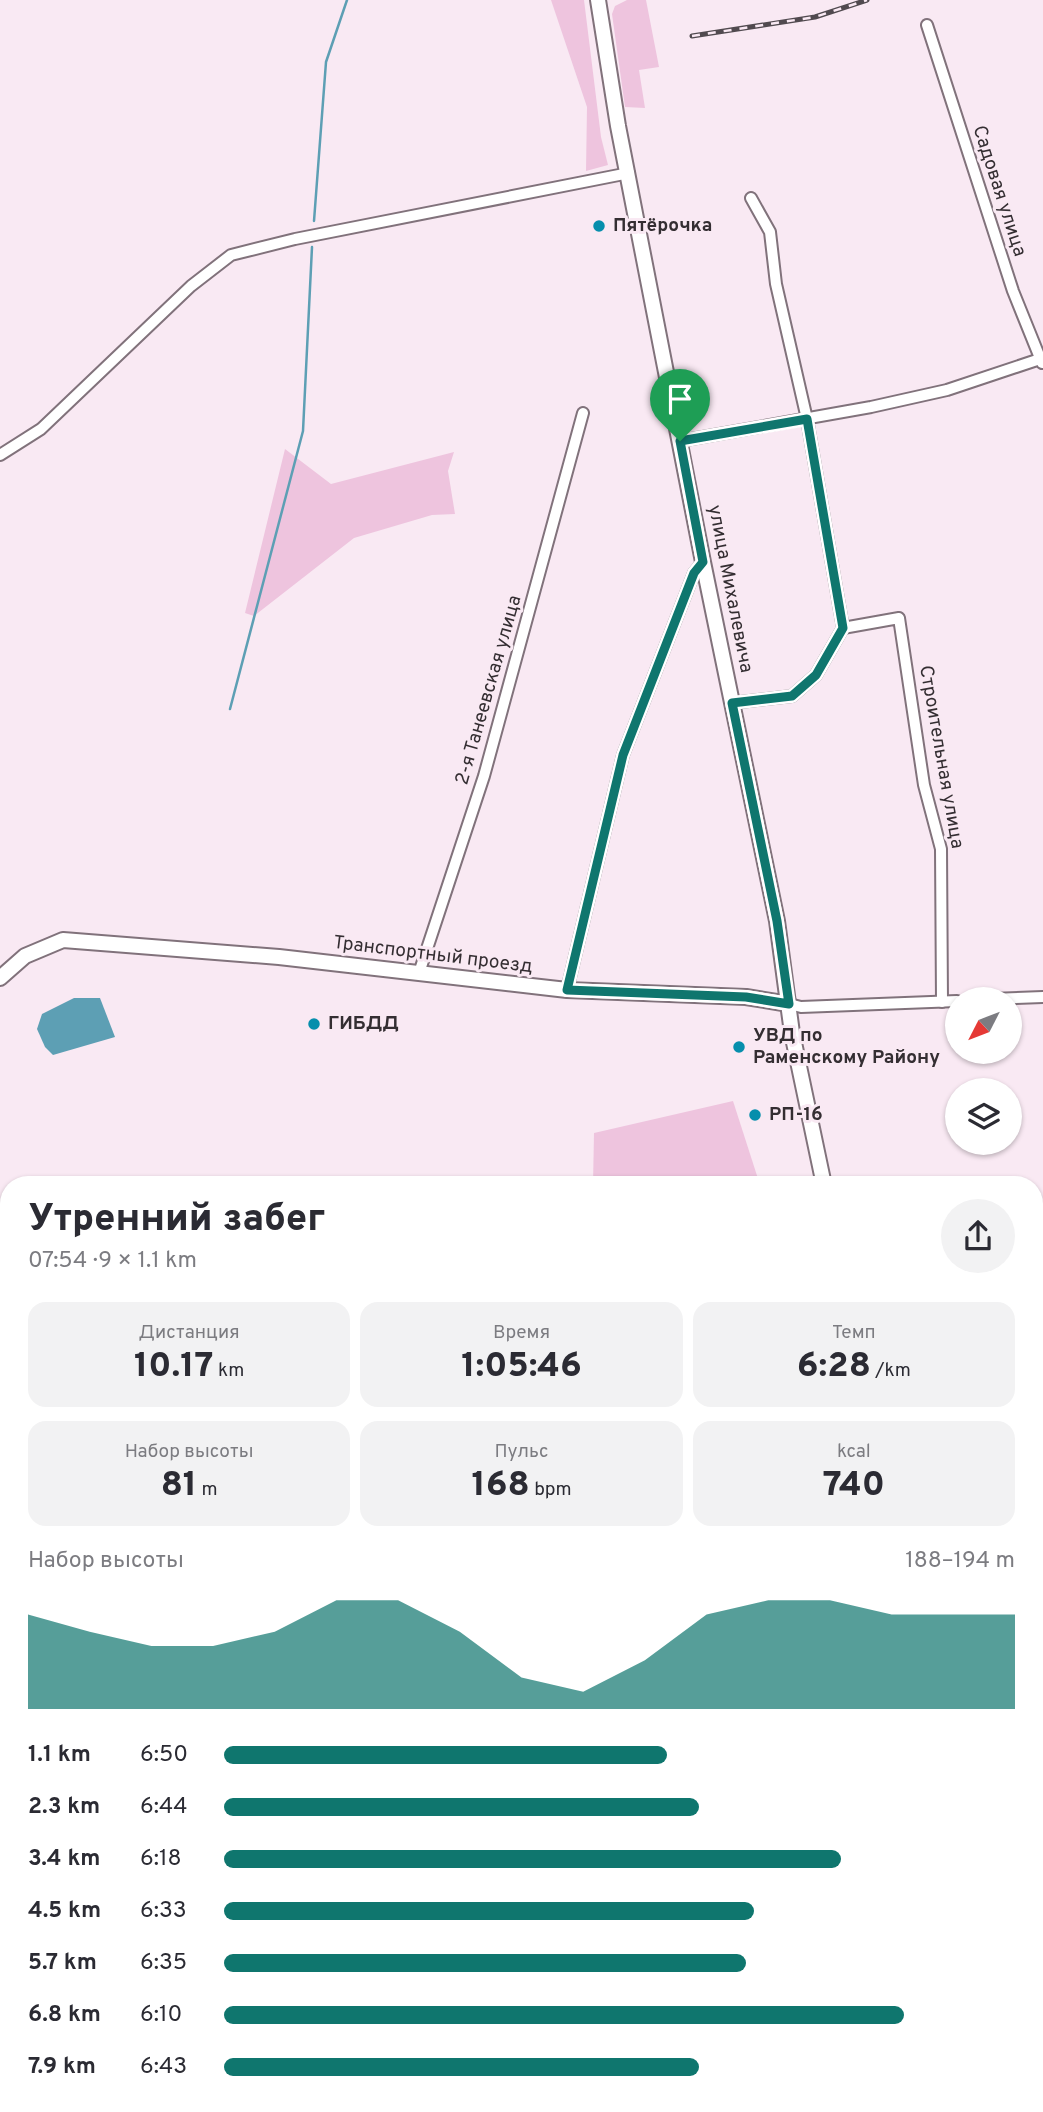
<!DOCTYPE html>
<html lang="ru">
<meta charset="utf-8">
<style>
body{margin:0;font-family:Overpass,sans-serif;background:#f2f2f3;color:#2b2b33;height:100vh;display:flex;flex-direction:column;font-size:26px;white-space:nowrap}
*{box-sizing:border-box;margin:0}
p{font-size:23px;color:#7c7c81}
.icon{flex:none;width:38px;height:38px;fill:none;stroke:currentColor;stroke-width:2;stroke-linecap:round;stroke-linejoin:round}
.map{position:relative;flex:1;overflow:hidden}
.drawer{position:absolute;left:0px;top:1176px;width:1043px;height:936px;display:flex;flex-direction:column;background:#fff;border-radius:28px 28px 0 0;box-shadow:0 2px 5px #0004}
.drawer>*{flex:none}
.needle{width:46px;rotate:228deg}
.fabs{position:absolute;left:945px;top:987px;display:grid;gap:14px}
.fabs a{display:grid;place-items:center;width:77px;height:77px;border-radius:50%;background:#fff;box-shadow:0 2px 5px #0004;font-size:35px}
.pin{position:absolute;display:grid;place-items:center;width:60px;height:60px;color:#fff;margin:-72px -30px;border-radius:50% 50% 50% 0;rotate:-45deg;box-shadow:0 0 7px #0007}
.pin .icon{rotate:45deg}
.round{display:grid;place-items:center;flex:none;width:74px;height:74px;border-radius:37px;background:#f2f2f3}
.overview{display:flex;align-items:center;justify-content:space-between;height:119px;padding:0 28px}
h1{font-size:38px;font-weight:800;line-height:52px}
.stats{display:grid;grid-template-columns:repeat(3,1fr);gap:10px;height:119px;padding:7px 28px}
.stats div{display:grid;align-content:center;border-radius:18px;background:#f2f2f3;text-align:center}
.stats b{font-size:35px;font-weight:800}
.stats small{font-size:19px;font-weight:400}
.stats p{font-size:19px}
.chart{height:196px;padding:14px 28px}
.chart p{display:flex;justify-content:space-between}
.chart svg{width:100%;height:126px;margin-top:7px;fill:#0f766e;opacity:.7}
ul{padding:0 28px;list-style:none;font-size:23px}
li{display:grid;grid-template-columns:112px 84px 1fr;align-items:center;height:52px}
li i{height:18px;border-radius:9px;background:#0f766e}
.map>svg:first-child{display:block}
.green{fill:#eec4de}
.water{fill:#5d9fb4}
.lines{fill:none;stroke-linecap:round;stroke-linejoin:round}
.stream{stroke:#5d9fb4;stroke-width:2.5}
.street-casing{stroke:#81727b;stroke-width:14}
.secondary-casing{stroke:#81727b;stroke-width:18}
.street{stroke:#fff;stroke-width:10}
.secondary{stroke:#fff;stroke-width:14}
.rail-casing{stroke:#514a4f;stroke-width:5}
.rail{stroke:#f9e9f3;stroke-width:2.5;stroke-dasharray:8;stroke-linecap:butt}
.route-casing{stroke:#fff;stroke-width:14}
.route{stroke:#0f766e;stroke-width:9}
.poi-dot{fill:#068eac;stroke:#f9e9f3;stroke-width:2.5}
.labels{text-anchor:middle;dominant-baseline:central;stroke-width:6;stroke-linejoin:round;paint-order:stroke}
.street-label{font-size:19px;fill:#342e32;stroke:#f9e9f3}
.poi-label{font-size:19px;font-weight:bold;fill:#342e32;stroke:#f9e9f3;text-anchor:start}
</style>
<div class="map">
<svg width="1043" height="2112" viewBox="0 0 1043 2112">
<rect width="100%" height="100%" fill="#f9e9f3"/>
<g class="green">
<path d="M551 0H584L601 137 608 165 586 171 587 107Z"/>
<path d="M627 0H646L659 67 639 70 645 108 625 107 612 14 615 6Z"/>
<path d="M285 449 331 484 454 452 448 471 455 514 432 515 354 538 254 616 245 613Z"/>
<path d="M733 1101 760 1185H593L594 1133Z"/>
<path d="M1034 1249 1043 1255V1327L1034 1330Z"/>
<path d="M0 1541H9V2104H130L132 2112H0Z"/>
</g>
<path class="water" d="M74 998H100L115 1037 53 1055 45 1047 37 1029 42 1014Z"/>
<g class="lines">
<g class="stream">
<path d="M314 221 326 62 347 0"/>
<path d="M230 709 303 431 312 247"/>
</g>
<g class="street-casing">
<g id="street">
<path d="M927 25 1013 291 1042 363"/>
<path d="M680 441 871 407 947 390 1040 359"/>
<path d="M0 455 41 429 191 286 231 255 295 239 629 173"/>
<path d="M843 628 899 618 924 785 941 849 942 1002"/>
<path d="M732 703 792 696 816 675 843 628 807 419 776 284 770 232 751 198"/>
<path d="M419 973 484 776 583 413"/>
<path d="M567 990 623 755 694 573 703 562"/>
<path d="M991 999 1043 997"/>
<path d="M789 1004 801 1007 957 1001"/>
<path d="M0 1533 9 1532"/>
<path d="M1012 2112 1043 2105"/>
</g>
</g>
<g class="secondary-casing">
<g id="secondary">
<path d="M598 0 618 126 703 562 777 921 792 1033 824 1185"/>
<path d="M0 978 25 956 63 940 279 957 567 990 746 997 789 1004"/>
<path d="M1009 2104 1011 2112"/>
</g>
</g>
<use href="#street" class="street"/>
<use href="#secondary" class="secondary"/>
<g class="rail-casing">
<g id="rail">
<path d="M692 36 815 17 867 0"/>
<path d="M1034 1771 1043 1769"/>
</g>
</g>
<use href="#rail" class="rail"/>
</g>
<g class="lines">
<g class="route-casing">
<path id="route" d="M807 419 843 628 816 675 792 696 732 703 777 921 789 1004 746 997 567 990 623 755 694 573 703 562 680 441Z"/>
</g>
<use href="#route" class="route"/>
</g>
<g class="poi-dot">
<circle cx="599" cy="226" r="7"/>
<circle cx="314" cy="1024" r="7"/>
<circle cx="739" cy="1047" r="7"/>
<circle cx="755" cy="1115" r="7"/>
</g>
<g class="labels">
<g class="street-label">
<text transform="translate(999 191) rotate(72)">Садовая улица</text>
<text transform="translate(730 589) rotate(79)">улица Михалевича</text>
<text transform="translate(489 690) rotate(-74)">2-я Танеевская улица</text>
<text transform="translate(941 757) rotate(80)">Строительная улица</text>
<text transform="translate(433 955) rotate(7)">Транспортный проезд</text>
</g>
<g class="poi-label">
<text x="613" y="226">Пятёрочка</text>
<text x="328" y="1024">ГИБДД</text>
<text x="753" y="1036">УВД по<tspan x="753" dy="22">Раменскому Району</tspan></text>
<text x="769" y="1115">РП-16</text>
</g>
</g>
</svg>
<div class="fabs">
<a><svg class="needle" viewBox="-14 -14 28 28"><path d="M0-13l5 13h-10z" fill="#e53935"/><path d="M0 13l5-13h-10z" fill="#7c7c81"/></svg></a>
<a><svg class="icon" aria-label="layers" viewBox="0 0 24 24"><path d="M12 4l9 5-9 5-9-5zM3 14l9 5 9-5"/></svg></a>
</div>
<div class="pin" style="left:680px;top:441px;background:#1e9e55"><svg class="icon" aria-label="arrive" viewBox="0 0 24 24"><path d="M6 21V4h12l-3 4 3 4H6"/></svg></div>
<section class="drawer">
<div class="overview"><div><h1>Утренний забег</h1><p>07:54 · 9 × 1.1 km</p></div><a class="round"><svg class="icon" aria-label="share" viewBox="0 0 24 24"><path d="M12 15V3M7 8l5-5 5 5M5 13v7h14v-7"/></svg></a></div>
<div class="stats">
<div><p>Дистанция</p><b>10.17<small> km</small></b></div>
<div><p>Время</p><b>1:05:46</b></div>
<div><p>Темп</p><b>6:28<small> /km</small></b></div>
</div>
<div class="stats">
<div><p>Набор высоты</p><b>81<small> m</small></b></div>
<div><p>Пульс</p><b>168<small> bpm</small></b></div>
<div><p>kcal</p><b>740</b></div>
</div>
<div class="chart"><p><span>Набор высоты</span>188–194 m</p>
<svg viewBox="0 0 160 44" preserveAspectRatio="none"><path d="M0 44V11L10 17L20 22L30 22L40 17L50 6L60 6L70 17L80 33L90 38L100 27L110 11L120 6L130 6L140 11L150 11L160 11V44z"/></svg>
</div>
<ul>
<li><b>1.1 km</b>6:50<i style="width:56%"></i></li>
<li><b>2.3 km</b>6:44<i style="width:60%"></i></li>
<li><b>3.4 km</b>6:18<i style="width:78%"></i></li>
<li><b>4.5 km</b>6:33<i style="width:67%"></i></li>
<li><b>5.7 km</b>6:35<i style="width:66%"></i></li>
<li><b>6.8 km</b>6:10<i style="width:86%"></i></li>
<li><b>7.9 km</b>6:43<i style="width:60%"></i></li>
</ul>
</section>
</div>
